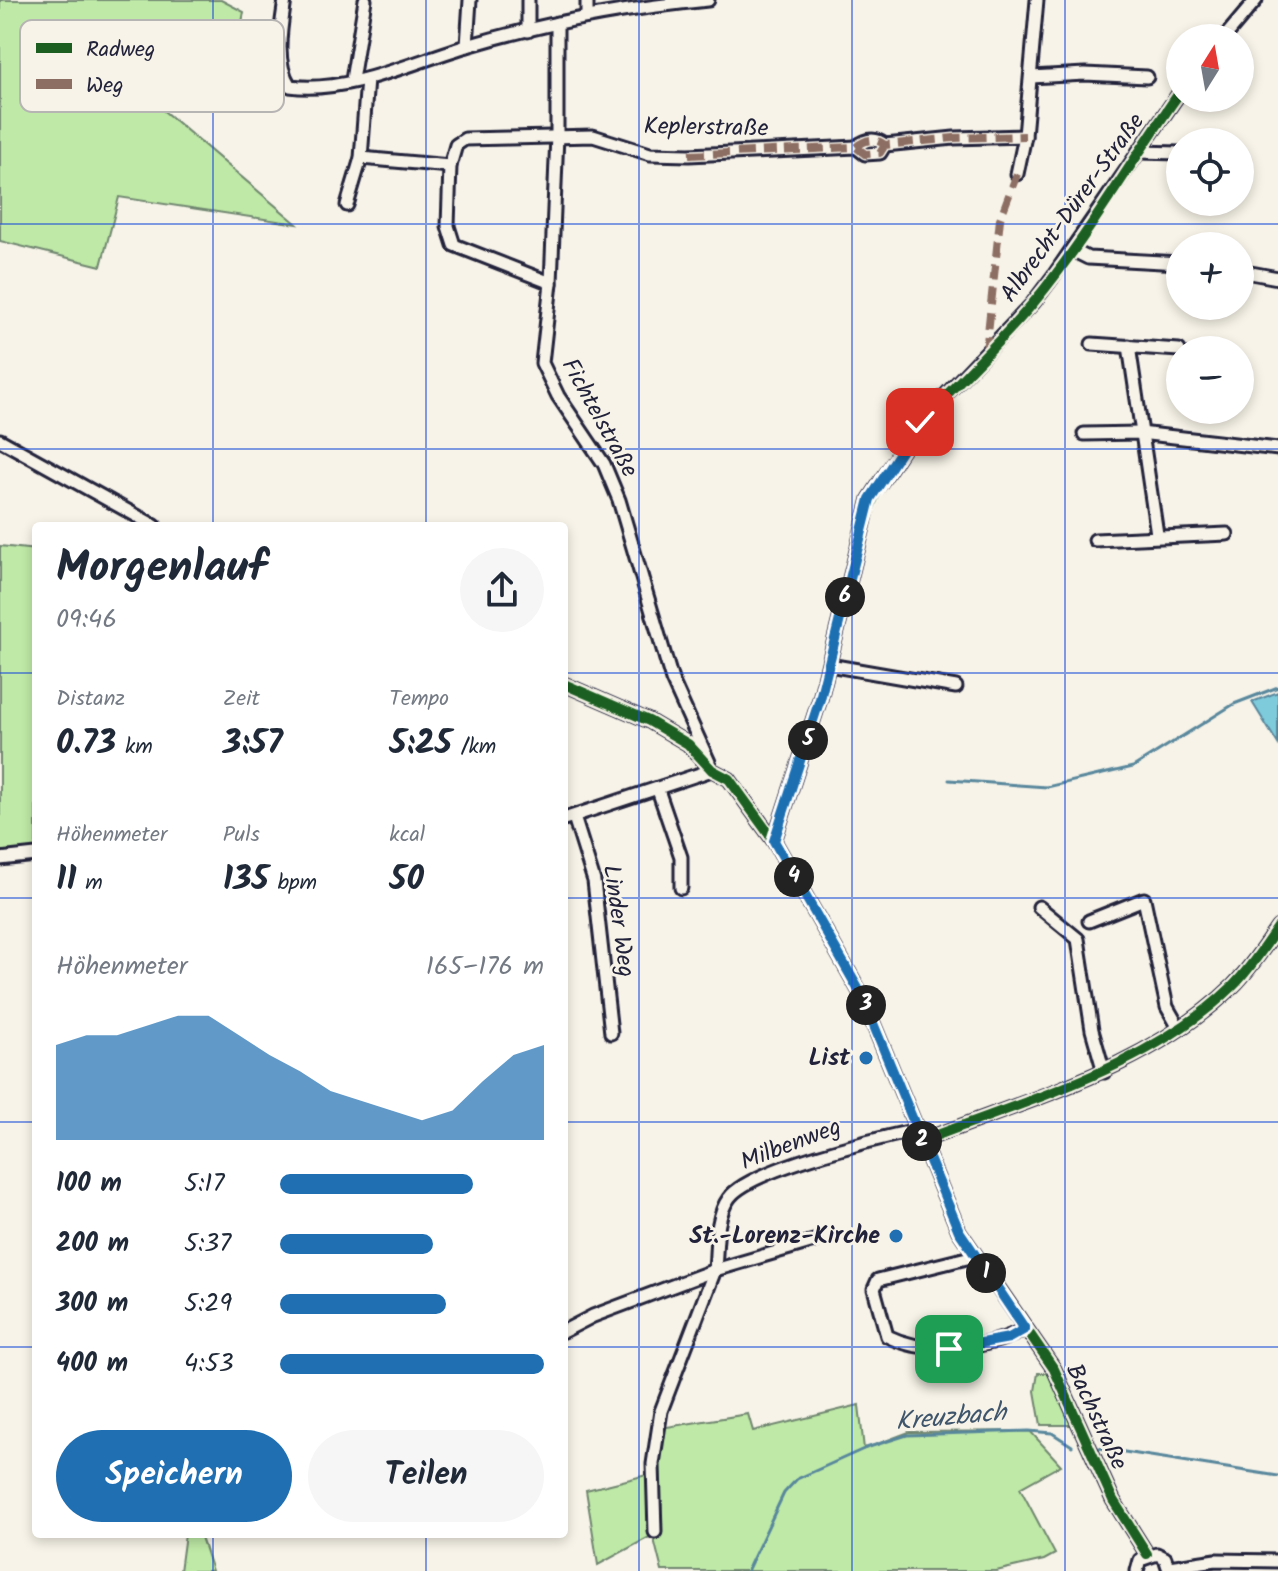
<!DOCTYPE html>
<html lang="de">
<meta charset="utf-8">
<style>
body{margin:0;font-family:Kalam,sans-serif;background:#f6f6f7;color:#1f2937;height:100vh;display:flex;flex-direction:column;font-size:30px;white-space:nowrap}
*{box-sizing:border-box;margin:0}
p{font-size:26px;color:#747a83}
.icon{flex:none;width:44px;height:44px;fill:none;stroke:currentColor;stroke-width:2;stroke-linecap:round;stroke-linejoin:round}
.map{position:relative;flex:1;overflow:hidden}
.panel{position:absolute;left:32px;top:522px;width:536px;height:1016px;display:flex;flex-direction:column;background:#fff;border-radius:8px;box-shadow:0 4px 12px #0003}
.panel>*{flex:none}
.needle{width:52px;rotate:11deg}
.buttons{position:absolute;left:1166px;top:24px;display:grid;gap:16px}
.buttons a{display:grid;place-items:center;width:88px;height:88px;border-radius:50%;background:#fff;box-shadow:0 4px 12px #0003;font-size:40px}
.pin{position:absolute;display:grid;place-items:center;width:68px;height:68px;color:#fff;margin:-34px;border-radius:16px;box-shadow:0 4px 12px #0006}
.km{position:absolute;width:40px;height:40px;margin:-20px;border-radius:50%;background:#222;color:#fff;font-size:22px;line-height:40px;text-align:center}
.round{display:grid;place-items:center;flex:none;width:84px;height:84px;border-radius:42px;background:#f6f6f7}
.summary{display:flex;align-items:center;justify-content:space-between;height:136px;padding:0 24px}
h1{font-size:44px;font-weight:600;line-height:60px}
.metrics{display:grid;grid-template-columns:repeat(3,1fr);gap:12px;height:136px;padding:8px 24px}
.metrics div{display:grid;align-content:center}
.metrics b{font-size:34px;font-weight:600}
.metrics small{font-size:22px;font-weight:400}
.metrics p{font-size:22px}
.chart{height:224px;padding:16px 24px}
.chart p{display:flex;justify-content:space-between}
.chart svg{width:100%;height:144px;margin-top:8px;fill:#1f6fb2;opacity:.7}
.cta{display:flex;gap:16px;margin-top:auto;padding:16px 24px}
.cta a{flex:1;height:92px;border-radius:48px;background:#1f6fb2;color:#fff;font-size:32px;font-weight:600;line-height:92px;text-align:center}
.cta a+a{background:#f6f6f7;color:#1f2937}
ul{padding:0 24px;list-style:none;font-size:26px}
li{display:grid;grid-template-columns:128px 96px 1fr;align-items:center;height:60px}
li i{height:20px;border-radius:10px;background:#1f6fb2}
.map>svg:first-child{display:block}
.green{fill:#bee9a6;stroke:#708670;stroke-width:2}
.water{fill:#7ecbdc;stroke:#59879c;stroke-width:2}
.lines{fill:none;stroke-linecap:round;stroke-linejoin:round}
.stream{stroke:#59879c;stroke-width:3}
.minor-casing{stroke:#22223b;stroke-width:17}
.minor{stroke:#f7f3e8;stroke-width:11}
.quiet{stroke:#8d6e63;stroke-width:8;stroke-dasharray:16 8;stroke-linecap:butt}
.cycleway-casing{stroke:#f7f3e8;stroke-width:15}
.cycleway{stroke:#1b5e20;stroke-width:10}
.route-casing{stroke:#fff;stroke-width:16}
.route{stroke:#1f6fb2;stroke-width:10}
.grid{fill:none;stroke:#1d4ed8;stroke-width:2;stroke-opacity:0.55}
.poi-dot{fill:#1f6fb2;stroke:#f7f3e8;stroke-width:3}
.labels{text-anchor:middle;dominant-baseline:central;stroke-width:6;stroke-linejoin:round;paint-order:stroke}
.street-label{font-size:24px;fill:#22223b;stroke:#f7f3e8}
.poi-label{font-size:24px;font-weight:bold;fill:#22223b;stroke:#f7f3e8;text-anchor:end}
.water-label{font-size:26px;font-style:italic;fill:#3e556b;stroke:#f7f3e8}
.key{fill:#f7f3e8;stroke:#b7b4b4;stroke-width:2}
.key-label{font-size:22px;fill:#22223b}
</style>
<div class="map">
<svg width="1278" height="1571" viewBox="0 0 1278 1571">
<rect width="100%" height="100%" fill="#f7f3e8"/>
<filter id="ink" filterUnits="userSpaceOnUse"><feTurbulence type="fractalNoise" baseFrequency=".0125" numOctaves="2"/><feDisplacementMap in="SourceGraphic" scale="16" xChannelSelector="R" yChannelSelector="G"/><feConvolveMatrix kernelMatrix="1 2 1 2 8 2 1 2 1" color-interpolation-filters="sRGB"/></filter>
<g filter="url(#ink)">
<g class="green">
<path d="M0 0H221L244 12 238 43 166 42 158 106 297 224 119 197 101 266 0 241Z"/>
<path d="M0 546 36 550V853L0 857Z"/>
<path d="M1038 1373H1049L1072 1425H1041L1035 1391Z"/>
<path d="M859 1405 864 1449 909 1432 1030 1431 1061 1465 1020 1488 1055 1554 1044 1560 996 1571H662L653 1535 598 1565 586 1490 651 1474 654 1429 748 1414 753 1431Z"/>
<path d="M185 1534H200L212 1571H180Z"/>
</g>
<path class="water" d="M1278 692V744L1252 702Z"/>
<g class="lines">
<g class="stream">
<path d="M949 780 1047 787 1133 767 1234 704 1278 687"/>
<path d="M1099 1448 1278 1476"/>
<path d="M747 1571 784 1493 797 1479 866 1448 907 1435 1029 1431 1052 1433 1072 1446"/>
</g>
<g class="minor-casing">
<g id="minor">
<path d="M285 0C281 27 274 62 290 86 347 94 413 62 467 46 545 23 627 8 708 0"/>
<path d="M587 0V17"/>
<path d="M557 23V135L551 283 542 363 558 396 604 464 619 500 672 680 709 762"/>
<path d="M528 31V0"/>
<path d="M1224 38 1256 0"/>
<path d="M467 46 470 0"/>
<path d="M1031 77 1085 74 1147 77"/>
<path d="M352 80 365 0"/>
<path d="M856 147C866 139 875 137 885 145"/>
<path d="M1138 152 1180 153"/>
<path d="M361 158 450 166 456 145 465 139 593 136 650 154 689 155 856 147 865 154 880 153 885 145 954 138 1025 136"/>
<path d="M450 166 448 226 454 245 551 283"/>
<path d="M1017 174 1025 136 1037 0"/>
<path d="M347 205 361 158 367 79"/>
<path d="M1072 250 1088 258 1180 263"/>
<path d="M1240 271 1278 278"/>
<path d="M1092 344 1179 350"/>
<path d="M1129 346 1157 534"/>
<path d="M1084 434 1140 433 1278 449"/>
<path d="M0 440 155 526"/>
<path d="M1095 540 1227 534"/>
<path d="M829 665 956 687"/>
<path d="M564 684 649 721 688 744 712 770 729 779 774 841 860 992 959 1231 1054 1369 1113 1500 1147 1554"/>
<path d="M658 790 681 857V888"/>
<path d="M574 817 594 881 611 1033"/>
<path d="M564 819 712 770"/>
<path d="M774 841 820 699 870 499 920 422 1033 303 1052 278 1180 92"/>
<path d="M0 859 36 855"/>
<path d="M1039 907 1078 939 1092 1030 1104 1072"/>
<path d="M1089 921 1144 899 1167 1007 1179 1028"/>
<path d="M922 1141C1028 1099 1149 1068 1233 986 1251 968 1264 947 1278 927"/>
<path d="M975 1256 878 1280 874 1289 887 1336C927 1356 986 1350 1025 1329"/>
<path d="M564 1331 593 1316 715 1270C717 1248 715 1217 729 1198 749 1169 880 1138 917 1130"/>
<path d="M655 1532 653 1464 661 1411 715 1270 814 1241"/>
<path d="M1169 1567 1216 1560 1278 1561"/>
<path d="M1137 1571 1140 1560 1157 1554 1165 1558 1169 1570"/>
</g>
</g>
<use href="#minor" class="minor"/>
<g class="quiet">
<path d="M856 147C866 139 875 137 885 145"/>
<path d="M689 155 856 147 865 154 880 153 885 145 954 138 1025 136"/>
<path d="M986 352 1000 219 1017 174"/>
</g>
<g class="cycleway-casing">
<g id="cycleway">
<path d="M860 538C885 436 971 378 1034 302 1088 237 1131 161 1180 92"/>
<path d="M564 684 649 721 688 744 712 770 729 779 774 841 860 992 959 1231 1054 1369 1113 1500 1147 1554"/>
<path d="M922 1141C1028 1099 1149 1068 1233 986 1251 968 1264 947 1278 927"/>
</g>
</g>
<use href="#cycleway" class="cycleway"/>
</g>
</g>
<g class="lines" filter="url(#ink)">
<g class="route-casing">
<path id="route" d="M920 422 870 499 820 699 774 841 860 992 959 1231 1025 1329 1009 1338 949 1349"/>
</g>
<use href="#route" class="route"/>
</g>
<path class="grid" d="M213 0V526M426 0V526M639 0V1571M852 0V1571M1065 0V1571M0 224H1278M0 449H1278M0 673H36M564 673H1278M0 898H36M564 898H1278M0 1122H36M564 1122H1278M0 1347H36M564 1347H1278M213 1534V1571M426 1534V1571"/>
<g class="poi-dot">
<circle cx="866" cy="1058" r="8"/>
<circle cx="896" cy="1236" r="8"/>
</g>
<g class="labels">
<g class="street-label">
<text transform="translate(706 128) rotate(1)">Keplerstraße</text>
<text transform="translate(1073 208) rotate(-54)">Albrecht-Dürer-Straße</text>
<text transform="translate(599 418) rotate(61)">Fichtelstraße</text>
<text transform="translate(618 921) rotate(82)">Linder Weg</text>
<text transform="translate(791 1145) rotate(-21)">Milbenweg</text>
<text transform="translate(1096 1417) rotate(65)">Bachstraße</text>
</g>
<g class="poi-label">
<text x="850" y="1058">List</text>
<text x="880" y="1236">St.-Lorenz-Kirche</text>
</g>
<g class="water-label">
<text transform="translate(951 1418) rotate(-5)">Kreuzbach</text>
</g>
</g>
<rect x="20" y="20" width="264" height="92" rx="12" class="key"/>
<rect x="36" y="43" width="36" height="10" fill="#1b5e20"/>
<rect x="36" y="79" width="36" height="10" fill="#8d6e63"/>
<g class="key-label">
<text x="86" y="56">Radweg</text>
<text x="86" y="92">Weg</text>
</g>
</svg>
<div class="buttons">
<a><svg class="needle" viewBox="-14 -14 28 28"><path d="M0-13l5 13h-10z" fill="#e53935"/><path d="M0 13l5-13h-10z" fill="#747a83"/></svg></a>
<a><svg class="icon" aria-label="locate" viewBox="0 0 24 24"><circle cx="12" cy="12" r="6"/><path d="M12 2v4M12 18v4M2 12h4M18 12h4"/></svg></a>
<a>+</a>
<a>−</a>
</div>
<div class="pin" style="left:949px;top:1349px;background:#1e9e55"><svg class="icon" aria-label="arrive" viewBox="0 0 24 24"><path d="M6 21V4h12l-3 4 3 4H6"/></svg></div>
<div class="pin" style="left:920px;top:422px;background:#d93025"><svg class="icon" aria-label="check" viewBox="0 0 24 24"><path d="M5 12l5 5 9-10"/></svg></div>
<b class="km" style="left:986px;top:1273px">1</b>
<b class="km" style="left:922px;top:1141px">2</b>
<b class="km" style="left:866px;top:1005px">3</b>
<b class="km" style="left:794px;top:877px">4</b>
<b class="km" style="left:808px;top:740px">5</b>
<b class="km" style="left:845px;top:597px">6</b>
<section class="panel">
<div class="summary"><div><h1>Morgenlauf</h1><p>09:46</p></div><a class="round"><svg class="icon" aria-label="share" viewBox="0 0 24 24"><path d="M12 15V3M7 8l5-5 5 5M5 13v7h14v-7"/></svg></a></div>
<div class="metrics">
<div><p>Distanz</p><b>0.73<small> km</small></b></div>
<div><p>Zeit</p><b>3:57</b></div>
<div><p>Tempo</p><b>5:25<small> /km</small></b></div>
</div>
<div class="metrics">
<div><p>Höhenmeter</p><b>11<small> m</small></b></div>
<div><p>Puls</p><b>135<small> bpm</small></b></div>
<div><p>kcal</p><b>50</b></div>
</div>
<div class="chart"><p><span>Höhenmeter</span>165–176 m</p>
<svg viewBox="0 0 160 44" preserveAspectRatio="none"><path d="M0 44V15L10 12L20 12L30 9L40 6L50 6L60 12L70 18L80 23L90 29L100 32L110 35L120 38L130 35L140 26L150 18L160 15V44z"/></svg>
</div>
<ul>
<li><b>100 m</b>5:17<i style="width:73%"></i></li>
<li><b>200 m</b>5:37<i style="width:58%"></i></li>
<li><b>300 m</b>5:29<i style="width:63%"></i></li>
<li><b>400 m</b>4:53<i style="width:100%"></i></li>
</ul>
<div class="cta"><a>Speichern</a><a>Teilen</a></div>
</section>
</div>
